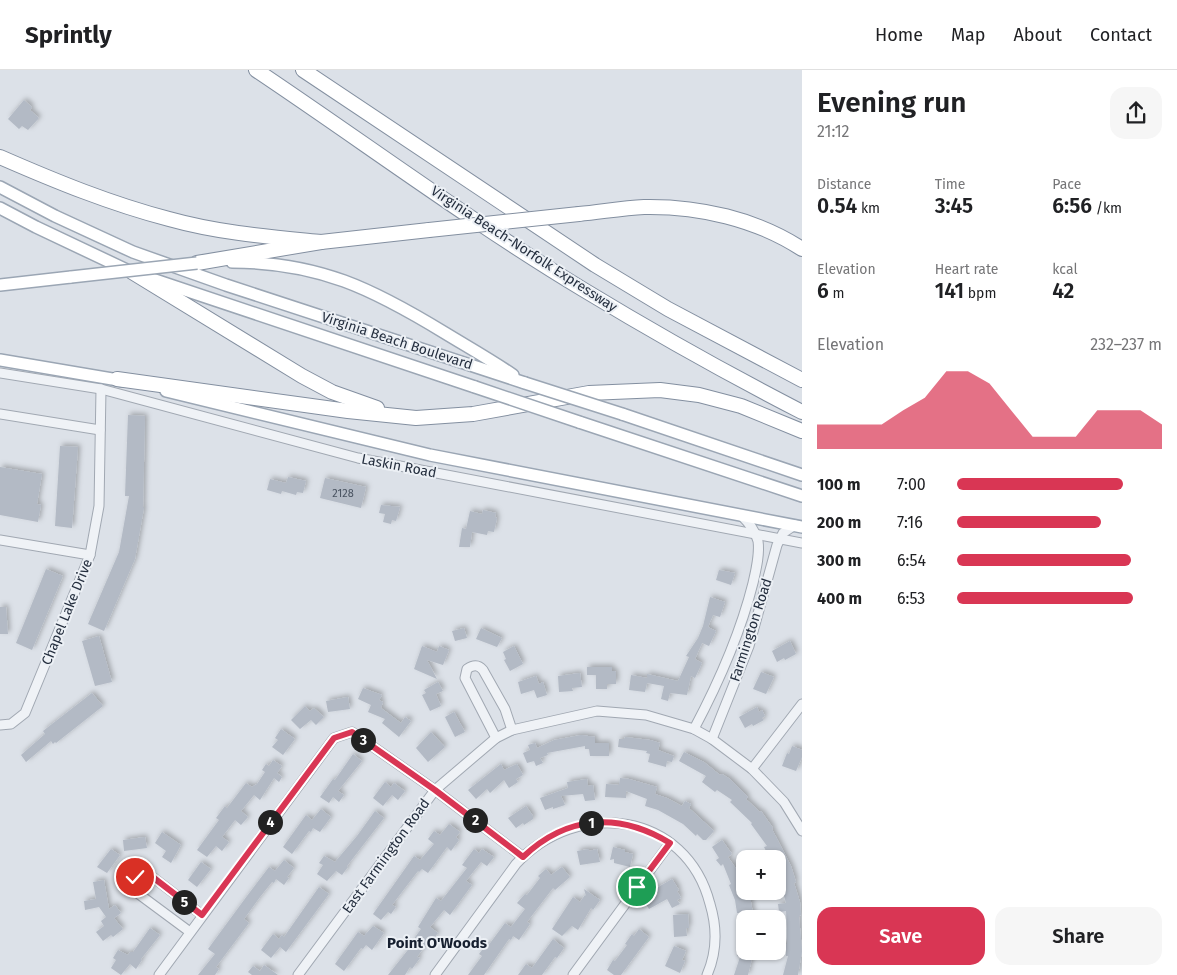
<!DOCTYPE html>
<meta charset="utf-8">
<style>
body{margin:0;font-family:"Fira Sans",sans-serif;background:#f6f6f6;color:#202124;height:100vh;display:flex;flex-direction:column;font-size:19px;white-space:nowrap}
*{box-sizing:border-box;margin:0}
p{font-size:16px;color:#757577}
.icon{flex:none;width:28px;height:28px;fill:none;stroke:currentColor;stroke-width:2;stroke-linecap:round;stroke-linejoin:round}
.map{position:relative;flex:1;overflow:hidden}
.drawer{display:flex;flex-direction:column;background:#fff;width:375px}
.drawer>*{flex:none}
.controls{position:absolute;left:736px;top:780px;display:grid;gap:10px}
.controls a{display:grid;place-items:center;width:50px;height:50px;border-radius:10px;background:#fff;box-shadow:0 1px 4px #0004;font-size:25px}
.pin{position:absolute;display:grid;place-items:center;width:42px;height:42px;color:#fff;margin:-21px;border:2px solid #fff;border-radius:50%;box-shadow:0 1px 5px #0007}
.km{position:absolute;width:25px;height:25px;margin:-12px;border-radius:50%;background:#222;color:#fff;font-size:14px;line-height:25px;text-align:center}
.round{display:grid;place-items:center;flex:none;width:52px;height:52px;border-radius:15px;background:#f6f6f6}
.head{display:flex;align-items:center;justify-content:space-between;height:85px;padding:0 15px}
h1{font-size:28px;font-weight:600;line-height:38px}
.stats{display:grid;grid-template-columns:repeat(3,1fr);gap:8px;height:85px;padding:5px 15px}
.stats div{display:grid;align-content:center}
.stats b{font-size:21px;font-weight:600}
.stats small{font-size:14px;font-weight:400}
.stats p{font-size:14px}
.chart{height:140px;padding:10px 15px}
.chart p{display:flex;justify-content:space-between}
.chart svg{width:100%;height:90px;margin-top:5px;fill:#d93654;opacity:.7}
.button{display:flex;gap:10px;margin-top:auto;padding:10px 15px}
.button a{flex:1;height:58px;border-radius:15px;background:#d93654;color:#fff;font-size:20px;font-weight:600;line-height:58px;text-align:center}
.button a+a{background:#f6f6f6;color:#202124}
ul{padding:0 15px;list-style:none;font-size:16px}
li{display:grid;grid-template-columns:80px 60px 1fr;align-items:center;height:38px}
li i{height:12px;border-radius:6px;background:#d93654}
header{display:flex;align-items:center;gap:30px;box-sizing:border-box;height:70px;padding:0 25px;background:#fff;border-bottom:1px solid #e0e0e0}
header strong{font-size:24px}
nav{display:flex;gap:28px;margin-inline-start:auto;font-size:18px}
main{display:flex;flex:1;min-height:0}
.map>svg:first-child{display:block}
.building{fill:#b3bac5;filter:url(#shadow)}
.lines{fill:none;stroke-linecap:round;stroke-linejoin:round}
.minor-casing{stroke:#a1a8b2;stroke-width:11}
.major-casing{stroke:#9ba6b4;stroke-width:14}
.highway-casing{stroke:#838fa0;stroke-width:16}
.minor{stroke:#eff2f6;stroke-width:9}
.major{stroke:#fff;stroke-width:11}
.highway{stroke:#fff;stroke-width:14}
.major-bridge-casing{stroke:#9ba6b4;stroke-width:14;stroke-linecap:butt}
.highway-bridge-casing{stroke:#838fa0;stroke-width:16;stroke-linecap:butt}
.major-bridge{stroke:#fff;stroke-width:11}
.highway-bridge{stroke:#fff;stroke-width:14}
.route-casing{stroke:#fff;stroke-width:10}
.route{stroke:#d93654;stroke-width:6}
.labels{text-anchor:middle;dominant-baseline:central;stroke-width:4;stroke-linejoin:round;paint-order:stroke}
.number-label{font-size:11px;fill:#485260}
.street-label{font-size:14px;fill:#252f3f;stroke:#ecf0f5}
.neighbourhood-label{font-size:15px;font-weight:bold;fill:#172030;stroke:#ecf0f5}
</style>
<header>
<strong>Sprintly</strong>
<nav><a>Home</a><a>Map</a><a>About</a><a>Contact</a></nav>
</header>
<main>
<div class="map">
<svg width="802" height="905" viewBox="0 0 802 905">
<defs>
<filter id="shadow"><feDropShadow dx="2.5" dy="-2.5" stdDeviation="2.5" flood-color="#0004"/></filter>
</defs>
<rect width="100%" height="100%" fill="#dce1e8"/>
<g class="building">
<path d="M24 30 32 37 30 40 39 48 28 60 22 56 19 59 8 49Z"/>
<path d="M128 345 145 346 143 438H144L135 489 104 561 88 554 119 482 129 426H125Z"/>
<path d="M60 376 78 377 72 458 55 456Z"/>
<path d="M0 397 42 404 37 434 41 435 38 452 0 445Z"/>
<path d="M288 407 306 411 303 423 297 422 296 425 282 421 281 424 267 420 270 409 286 413Z"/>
<path d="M325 408 366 417 361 438 320 428Z"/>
<path d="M381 435 400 437 396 451 392 450 391 454 383 452 385 444 379 443Z"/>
<path d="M483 440 496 443 495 447 497 448 494 462 488 461 487 465 472 462 470 477H459L462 458 466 459 470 441 482 444Z"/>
<path d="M46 499 63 506 32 580 16 573Z"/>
<path d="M719 500 735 503 731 515 716 510Z"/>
<path d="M710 527 725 532 720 547 713 545 708 557 716 561 709 576 702 573 695 589 702 593 695 608 691 606 687 625 670 623 668 631 661 629 664 616 647 613 645 622 629 620 631 605 647 608V604L678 611 689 587 686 586 698 568 703 556Z"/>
<path d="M0 537H6L8 564H0Z"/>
<path d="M464 558 467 568 455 571 452 561Z"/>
<path d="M481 558 502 568 497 577 476 569Z"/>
<path d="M99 566 112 612 95 616 82 571Z"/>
<path d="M790 571 796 584 785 590 784 588 777 592 772 581Z"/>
<path d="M422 576 437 582 439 576 449 580 443 595 427 590 437 609 414 599Z"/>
<path d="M514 576 523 594 510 601 504 590 506 589 503 582Z"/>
<path d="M587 597H612V601H615L616 602V614H607V619H596V605H587Z"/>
<path d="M761 602 774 607 766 624 753 619Z"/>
<path d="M580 603 582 617 572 618 573 621 559 622 558 606Z"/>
<path d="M536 606 539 614 543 612 547 625 537 628 534 620 521 624 518 612Z"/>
<path d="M438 612 443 621 436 624 441 636 430 641 422 625 426 623 424 620Z"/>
<path d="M363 618 382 625 379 630 383 632 381 638 401 653 405 647 411 651 399 667 382 653 385 649 368 642 371 635 358 629Z"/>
<path d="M92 623 103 636 56 673 55 672 53 674 51 671 26 692 21 685 45 664 43 661Z"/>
<path d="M348 627 350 639 328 642 326 631Z"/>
<path d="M305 636 310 641 314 638 324 647 316 655 311 650 300 659 291 650Z"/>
<path d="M757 637 759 642 762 640 765 646 762 648 764 650 753 656 752 654 745 658 739 647Z"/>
<path d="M454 642 465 662 455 667 445 647Z"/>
<path d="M281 659 295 669 283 685 272 677 278 670 275 668Z"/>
<path d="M431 662 445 677 428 692 416 678Z"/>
<path d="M581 665 595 667V673H609V686H590L589 679H585V676L547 683 548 685 540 688 543 693 536 696 534 691 527 693 523 683 530 680 528 675 535 673 537 678 554 670Z"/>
<path d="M625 667 650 670 660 673 658 680 674 686 672 692 667 691 666 697 648 692 650 684 646 683 647 681 618 677 619 669H624Z"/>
<path d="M792 676 802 680V687L796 701 782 696 787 683 789 684Z"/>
<path d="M684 682 704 692 720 705 722 704 730 709 748 727 746 729 760 742 761 741 773 758 772 759 791 796 796 812 794 813 800 832 801 845 799 846 802 881 798 905H783L788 886H786V881H780L781 874H787V859L786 841 779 842 778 834 786 833 778 804V789H770L764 777 767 776 751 754 752 753 730 732 732 730 717 720 715 722 702 712 706 706 679 691Z"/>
<path d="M353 684 362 691 338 721 344 725 339 732 333 727 329 733 320 727 333 709 335 710Z"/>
<path d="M273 690 282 696 277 703 282 707 279 712 274 708 260 730 254 725 241 741 248 747 241 755 235 750 222 767 229 772 222 781 216 776 207 787 197 780 219 750 216 748 225 736 227 738 246 713 252 717 257 714 265 702 262 700 266 694 269 696Z"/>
<path d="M501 694 504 700 517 694 523 705 516 709 518 712 509 718 504 710 490 723 487 719 476 729 468 720Z"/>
<path d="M620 708 629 709 657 717 655 724 667 728 682 736 685 731 691 734 689 738 714 761 706 770H703L697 764 696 766 683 754 658 740 645 736 647 729 626 721V728L605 727 606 714 619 715Z"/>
<path d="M587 709 588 716 593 715 595 730 585 731 583 724 561 726 565 735 553 739V737L545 740 540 728 568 718 567 712Z"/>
<path d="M385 712 391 717 394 713 405 721 398 730 392 725 383 736 373 728Z"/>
<path d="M526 736 533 746V749L524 755 523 753 516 758 508 748Z"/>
<path d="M321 739 331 747 320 762 313 758 311 762 309 761 292 784 283 777 306 745 312 750Z"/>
<path d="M375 741 384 748 347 796 348 797 342 805 336 801 327 811 317 804 323 795 319 793 324 786 335 792 357 766Z"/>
<path d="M449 754 460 762 456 767 459 770 451 781 447 777 428 803 422 799 419 802 418 801 392 835 396 837 391 844 388 842 381 850 373 844 414 786 420 790 434 774 428 769 434 761 440 765Z"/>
<path d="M162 762 181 775 171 793 162 787 166 781 155 773Z"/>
<path d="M145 767 147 778 124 781 123 770Z"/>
<path d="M722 770 732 784 728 787 737 800 739 799 742 806 745 804V827L750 826 754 849H740L739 843H737L735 830 729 815 731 814 723 794 721 796 716 790 719 788 712 777Z"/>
<path d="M613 777 625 780V782L633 784 630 797 614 793V789L610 790Z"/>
<path d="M111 779 120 785 107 803 97 797Z"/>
<path d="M474 779 479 783 482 779 494 787 487 796 481 792 466 811 472 815 450 845 444 840 430 857 438 863 430 873 428 872 417 887 420 888 412 899 410 897 405 905H388L415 871 413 870 421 859 418 857 436 828 441 831 467 798 462 795Z"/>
<path d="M589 779V781L597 779 600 792 580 795 577 781Z"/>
<path d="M284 790 294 798 287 807 289 808 284 815 276 809 274 813 272 812 260 827 244 849 249 853 216 897 219 899 215 905H198L215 884 208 879 247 826 269 797 275 801Z"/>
<path d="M201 792 211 799 197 817 188 810Z"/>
<path d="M562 797 570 807 555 820 553 818 527 852 530 854 519 870 513 866 511 870 509 869 484 905H468L482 886 479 884 486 875 488 876 505 853 511 857 525 839 517 833 525 824 527 825 540 808 538 806 546 799 551 805Z"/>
<path d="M672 809 679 820 677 821 681 828 677 830 680 834 672 838 667 829 649 839 645 832 658 824 655 819Z"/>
<path d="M104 810 109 839 115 835 121 843 114 848 123 859 113 867 111 865 103 871 96 862 104 856 101 851 106 847 99 837 85 840 84 831 96 829 93 812Z"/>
<path d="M319 817 329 824 286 882 280 877 271 888 261 880 273 864 279 869 282 865 284 867Z"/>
<path d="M584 819 600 830 593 840 591 838 578 860 572 856 562 866 552 859 573 827 580 832 585 825 586 826Z"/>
<path d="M688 844 689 858H686L687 866 674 867 673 845Z"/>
<path d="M373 856 384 863 372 880 366 875 363 879 361 878 344 901 335 894 358 862 364 866Z"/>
<path d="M150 858 160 865 141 889 142 890 136 899 130 894 121 905 111 898 116 890 113 888 118 880 128 885 130 882H133Z"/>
<path d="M639 859 649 867 621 905H614L607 900 613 890 615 891 627 875 625 874 632 864 634 866Z"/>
<path d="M739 860H745V881H752L751 893 748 905H734L740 887 737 886Z"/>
<path d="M553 869 564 878 557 888 555 887 542 905H518L526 894 532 898Z"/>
<path d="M674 876 686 881 682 890 685 891 680 903 665 896Z"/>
<path d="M264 895 278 905H252L248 902 253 896 260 901Z"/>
</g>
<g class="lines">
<g class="minor-casing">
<g id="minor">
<path d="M0 303 101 319 358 388 802 473"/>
<path d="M0 344 100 360"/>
<path d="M0 470 90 485"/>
<path d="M0 655 11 654 25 643 90 485 99 436 101 319"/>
<path d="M694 659C719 612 740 565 753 513 756 500 760 484 758 471 755 460 749 453 741 445"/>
<path d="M496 668 465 608 467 599C473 595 478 594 483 600L505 639 512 660"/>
<path d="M712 669 749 576 777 475 783 463 795 455"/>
<path d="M752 699 802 634"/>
<path d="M190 862 136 822 133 817 135 807 140 804 150 805 202 845"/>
<path d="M159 905 334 668 352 662 435 720 523 787"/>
<path d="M298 905 435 720 496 668 512 660 597 641 646 645 694 659 712 669 752 699 784 732 802 761"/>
<path d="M435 905 516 794C577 728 686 741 710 834 717 857 717 882 707 905"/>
<path d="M573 905 670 773"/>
</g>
</g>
<g class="major-casing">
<g id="major">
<path d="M0 117 55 146 133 182 226 215 525 313"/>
<path d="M0 138 36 157 131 202"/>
<path d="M232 192C319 192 373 219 445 263 468 277 491 290 513 305"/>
<path d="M149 208 475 317"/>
<path d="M0 215 71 207"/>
<path d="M0 290 124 311"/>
<path d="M166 321 430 385 802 457"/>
<path d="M622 344 802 405"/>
<path d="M579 352 802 426"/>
</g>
</g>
<g class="highway-casing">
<g id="highway">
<path d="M256 0C365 73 471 152 584 220 655 263 728 304 802 342"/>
<path d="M303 0 595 195 668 239 802 310"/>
<path d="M0 87C55 111 111 134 169 149 219 163 270 167 321 172"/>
<path d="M579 144C601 142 622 138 644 137 699 136 756 149 802 179"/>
<path d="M197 193 321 172 429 160"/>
<path d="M132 202 302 306 332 322 377 338"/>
<path d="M117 309 348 341 416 348 473 344 589 323 660 320 699 325 741 336 802 361"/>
</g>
</g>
<use href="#minor" class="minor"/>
<use href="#major" class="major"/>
<use href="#highway" class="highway"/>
<g class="major-bridge-casing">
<g id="major-bridge">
<path d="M71 207 197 193"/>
<path d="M525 313 622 344"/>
<path d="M475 317 579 352"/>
</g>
</g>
<g class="highway-bridge-casing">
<path id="highway-bridge" d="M429 160 579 144"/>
</g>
<use href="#major-bridge" class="major-bridge"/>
<use href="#highway-bridge" class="highway-bridge"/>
</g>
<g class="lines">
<g class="route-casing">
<path id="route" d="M135 807 140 804 150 805 202 845 334 668 352 662 435 720 523 787C567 745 619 742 670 773L637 817"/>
</g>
<use href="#route" class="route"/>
</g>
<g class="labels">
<g class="number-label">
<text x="343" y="423">2128</text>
</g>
<g class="street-label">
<text transform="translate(524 179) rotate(33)">Virginia Beach-Norfolk Expressway</text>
<text transform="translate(397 271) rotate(18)">Virginia Beach Boulevard</text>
<text transform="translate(399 396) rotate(11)">Laskin Road</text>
<text transform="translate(67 542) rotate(-68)">Chapel Lake Drive</text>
<text transform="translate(751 560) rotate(-72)">Farmington Road</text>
<text transform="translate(386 786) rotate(-54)">East Farmington Road</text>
</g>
<g class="neighbourhood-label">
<text x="437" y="873">Point O'Woods</text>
</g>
</g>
</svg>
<div class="controls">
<a>+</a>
<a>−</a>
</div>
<div class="pin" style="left:637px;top:817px;background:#1e9e55"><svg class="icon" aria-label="arrive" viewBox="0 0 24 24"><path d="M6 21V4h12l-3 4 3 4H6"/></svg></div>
<div class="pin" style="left:135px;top:807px;background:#d93025"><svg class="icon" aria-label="check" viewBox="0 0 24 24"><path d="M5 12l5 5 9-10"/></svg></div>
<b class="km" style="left:591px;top:753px">1</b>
<b class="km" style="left:475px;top:750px">2</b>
<b class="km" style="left:363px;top:670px">3</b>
<b class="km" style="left:270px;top:752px">4</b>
<b class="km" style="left:184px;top:832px">5</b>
</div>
<section class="drawer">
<div class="head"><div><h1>Evening run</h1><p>21:12</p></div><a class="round"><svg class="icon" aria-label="share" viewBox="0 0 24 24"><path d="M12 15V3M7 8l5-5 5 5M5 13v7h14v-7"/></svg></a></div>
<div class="stats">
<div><p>Distance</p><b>0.54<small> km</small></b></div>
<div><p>Time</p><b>3:45</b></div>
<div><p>Pace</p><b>6:56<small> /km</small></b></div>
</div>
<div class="stats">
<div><p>Elevation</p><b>6<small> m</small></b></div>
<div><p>Heart rate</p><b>141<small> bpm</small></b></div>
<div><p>kcal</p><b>42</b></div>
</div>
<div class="chart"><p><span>Elevation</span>232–237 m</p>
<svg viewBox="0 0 160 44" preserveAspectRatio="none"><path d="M0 44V32L10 32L20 32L30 32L40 25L50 19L60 6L70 6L80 12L90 25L100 38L110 38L120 38L130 25L140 25L150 25L160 32V44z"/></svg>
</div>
<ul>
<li><b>100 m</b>7:00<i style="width:81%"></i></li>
<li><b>200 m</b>7:16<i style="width:70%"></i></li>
<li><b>300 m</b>6:54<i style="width:85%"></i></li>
<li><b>400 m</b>6:53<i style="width:86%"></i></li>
</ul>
<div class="button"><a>Save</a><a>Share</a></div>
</section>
</main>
